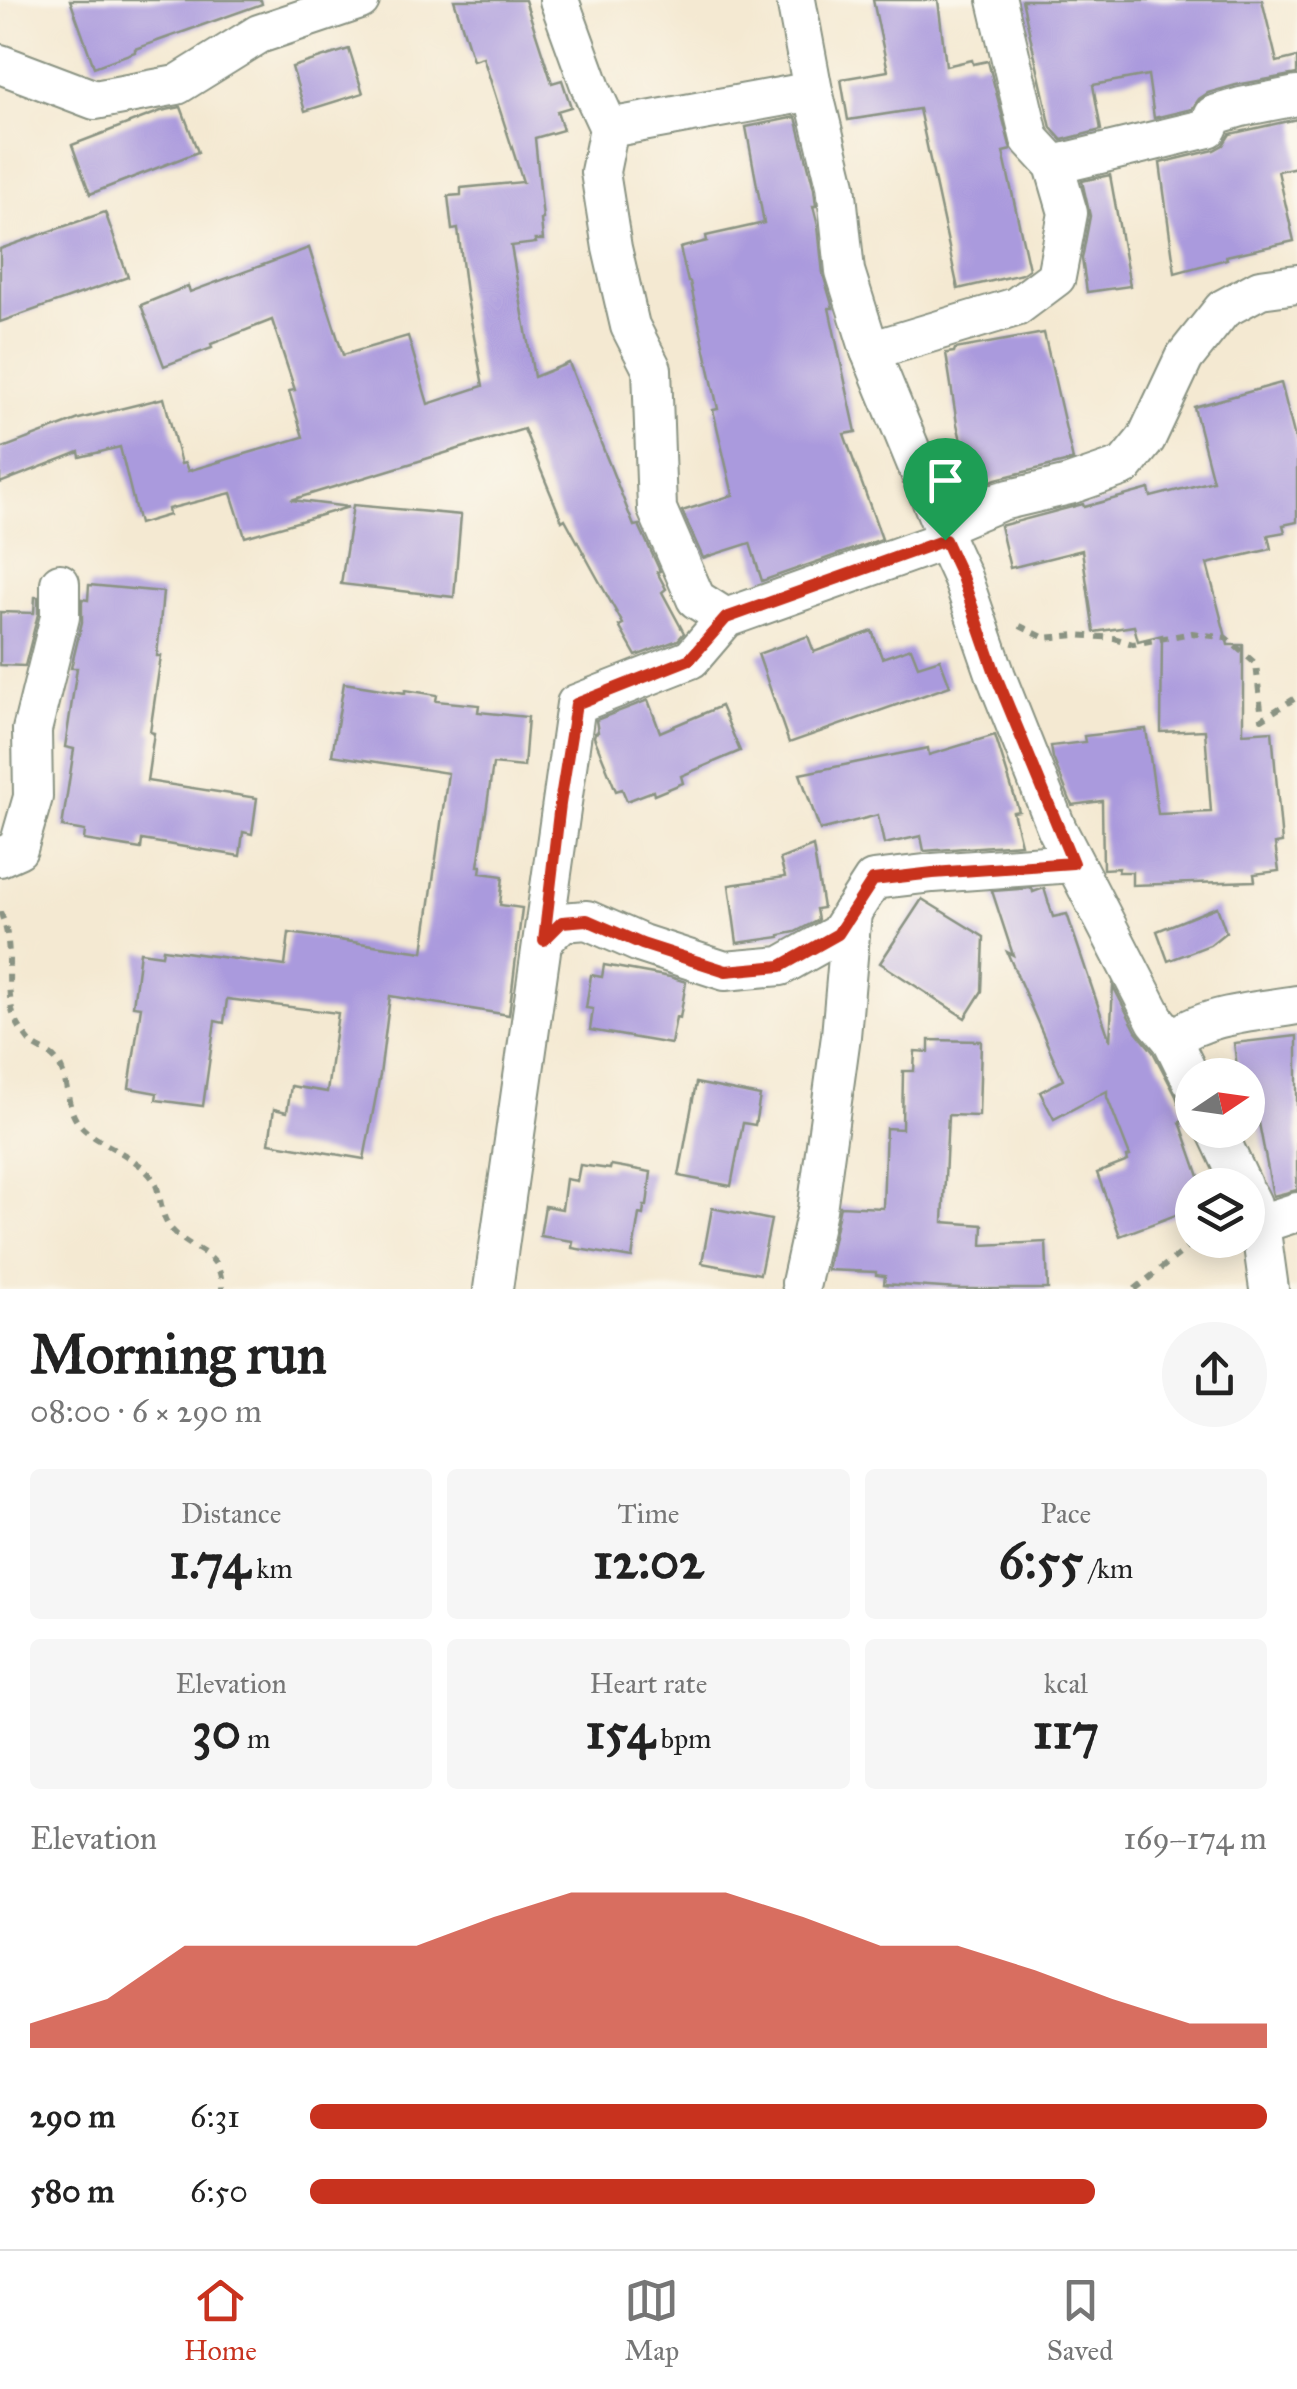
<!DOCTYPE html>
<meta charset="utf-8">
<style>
body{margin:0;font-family:"IM FELL Great Primer",serif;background:#f6f6f6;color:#222;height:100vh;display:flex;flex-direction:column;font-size:38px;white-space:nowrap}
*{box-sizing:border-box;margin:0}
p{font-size:32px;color:#767676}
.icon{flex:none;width:55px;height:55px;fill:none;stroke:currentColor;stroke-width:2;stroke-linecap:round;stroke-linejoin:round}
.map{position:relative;height:1289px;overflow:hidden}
.details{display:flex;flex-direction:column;background:#fff;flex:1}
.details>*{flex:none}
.needle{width:65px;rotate:77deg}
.controls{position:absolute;left:1175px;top:1058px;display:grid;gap:20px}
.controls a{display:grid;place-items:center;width:90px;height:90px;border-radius:50%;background:#fff;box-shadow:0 5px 25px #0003;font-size:50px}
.pin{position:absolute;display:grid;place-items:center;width:85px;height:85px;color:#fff;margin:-102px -42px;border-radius:50% 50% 50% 0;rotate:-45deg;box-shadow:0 0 10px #0007}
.pin .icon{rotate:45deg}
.round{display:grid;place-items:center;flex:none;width:105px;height:105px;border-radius:52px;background:#f6f6f6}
.summary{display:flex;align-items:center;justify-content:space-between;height:170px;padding:0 30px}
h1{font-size:55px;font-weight:700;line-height:75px}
.stats{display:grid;grid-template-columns:repeat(3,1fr);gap:15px;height:170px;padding:10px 30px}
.stats div{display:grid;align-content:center;border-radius:10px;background:#f6f6f6;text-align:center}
.stats b{font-size:50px;font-weight:700}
.stats small{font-size:28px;font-weight:400}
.stats p{font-size:28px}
.chart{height:280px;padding:20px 30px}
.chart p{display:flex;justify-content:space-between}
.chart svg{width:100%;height:180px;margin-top:10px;fill:#c8321e;opacity:.7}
ul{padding:0 30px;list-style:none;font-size:32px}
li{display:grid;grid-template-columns:160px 120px 1fr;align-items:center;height:75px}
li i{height:25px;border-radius:12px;background:#c8321e}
.tabs{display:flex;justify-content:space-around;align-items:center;height:140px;border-top:2px solid #e0e0e0;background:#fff;font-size:28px;color:#767676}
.tabs a{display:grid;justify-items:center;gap:5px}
.tabs .selected{color:#c8321e}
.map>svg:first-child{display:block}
.building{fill:#aa9add}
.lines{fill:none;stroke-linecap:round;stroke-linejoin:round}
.minor-casing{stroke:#8a9383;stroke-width:42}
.path{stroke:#8a9383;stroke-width:6;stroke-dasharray:8 8;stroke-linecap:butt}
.minor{stroke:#fff;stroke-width:38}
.route-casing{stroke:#fff;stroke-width:20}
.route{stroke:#c8321e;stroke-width:12}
</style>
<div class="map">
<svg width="1297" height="1289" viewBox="0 0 1297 1289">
<rect width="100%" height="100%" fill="#fbf7ec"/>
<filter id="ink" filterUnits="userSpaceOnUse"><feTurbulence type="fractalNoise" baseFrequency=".01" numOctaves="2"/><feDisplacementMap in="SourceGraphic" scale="20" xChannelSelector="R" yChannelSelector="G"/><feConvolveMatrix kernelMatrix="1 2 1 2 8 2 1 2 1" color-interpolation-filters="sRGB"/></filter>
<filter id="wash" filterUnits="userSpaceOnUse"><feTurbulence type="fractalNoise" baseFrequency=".0048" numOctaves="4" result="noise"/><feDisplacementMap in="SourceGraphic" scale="40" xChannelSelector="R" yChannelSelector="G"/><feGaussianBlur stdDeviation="2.25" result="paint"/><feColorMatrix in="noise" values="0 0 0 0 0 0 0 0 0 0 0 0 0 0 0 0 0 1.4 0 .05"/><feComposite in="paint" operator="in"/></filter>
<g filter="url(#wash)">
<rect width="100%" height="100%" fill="#f4e9d2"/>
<g id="blocks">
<g class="building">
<path d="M70 0H261L262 4 135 49V52L94 67Z"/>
<path d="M454 0H525L552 83 562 80 571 107 557 111 563 130 535 138 543 219 541 220 543 240H535L536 243 511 246 534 377 569 363 634 526 639 525 660 571 657 572 666 589 662 592 684 633 678 640 636 656 619 626 623 624 594 572 565 519 562 521 524 429 291 500 349 507 245 537 231 493 168 509 169 515 139 524 120 447 80 457 79 452 0 483V449L79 419 164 398 181 464 185 463 188 471 303 437 289 391 295 390 272 320 211 344 212 348 164 366 141 305 188 286 190 292 309 248 343 355 408 336 428 404 483 386 466 293 458 229 452 230 448 196 461 195V188L523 182 483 57 473 60Z"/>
<path d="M873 0H938L946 66 972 60 973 64 988 61 1011 150 1003 152 1029 269 1022 274 958 289 919 109 848 120 841 79 888 71Z"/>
<path d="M1022 0H1262L1277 62 1297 57V74L1236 85 1208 93 1199 99 1192 109 1154 118 1148 75 1093 85 1101 130 1062 140 1051 128Z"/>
<path d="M349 49 363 93 305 111 292 67Z"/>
<path d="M181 107 198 152 90 194 72 145 161 111Z"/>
<path d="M796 117 814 189 816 206H813L818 226 823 274 833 308H829L856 432 844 434 882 539 762 581 750 543 703 558 682 511 733 495 713 410 718 409 690 282H688L680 248 707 241 706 236 764 223 746 127Z"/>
<path d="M1297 119V167L1278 171 1294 241 1226 256 1227 259 1175 273 1160 163 1214 150 1223 145 1230 134Z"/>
<path d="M1110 175 1130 286 1087 292 1082 259 1090 216 1082 181Z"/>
<path d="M105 212 128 277 0 322V249Z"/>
<path d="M1044 333 1073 460 996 479 973 488 957 424 946 353 954 352 955 349Z"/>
<path d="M1281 383 1297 446V522L1283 525 1285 532 1268 535 1271 549 1207 564 1228 645H1243V733L1272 731 1282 843 1275 844 1279 871 1254 874 1255 881 1132 885V872H1118L1119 868 1103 869 1102 801 1072 805 1053 758 1051 746 1085 742 1084 736 1146 729 1158 814 1211 812 1205 730 1161 732 1162 635 1138 641 1134 626 1094 632 1082 550 1010 568 1000 526 1083 504 1084 507 1149 489 1151 497 1213 481 1194 407Z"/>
<path d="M353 505 461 515 454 597 341 584Z"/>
<path d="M89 585 163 592 157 656H161L150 732 154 733 147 781 257 798 252 834 243 832 240 856 142 840 141 849 84 840 85 831 62 827 74 749 65 747 77 668H71L82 622V599L88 600Z"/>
<path d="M35 597H38V614L25 666 0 665V612L34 613Z"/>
<path d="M872 631 882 658 911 648 918 666 940 659 950 686 789 743 758 654 808 636 814 652Z"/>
<path d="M344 683 405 693V690L437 695 436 701 479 705 478 712 528 717 524 767 493 764 478 866H481L480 873 503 876 500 905 522 908 509 1015 390 996 380 1075 364 1159 269 1143 274 1109 287 1112 291 1086 327 1092 338 1013 227 999 224 1023 215 1021 203 1106 156 1100 157 1093 129 1088 141 1007 133 1006 140 952 162 955 163 949 285 966 289 933 423 952 448 773 332 755Z"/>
<path d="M648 700 660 732 721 706 740 751 681 776 683 783 654 795 653 791 627 801 622 789 616 791 594 737 595 733 598 732 596 720Z"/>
<path d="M995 735 1019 811 1013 812 1021 844 924 851 921 836 884 844 878 815 820 830 800 774 928 748 929 755Z"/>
<path d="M813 846 823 908 816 909 818 920 795 932 780 935V937L737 943 729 885 785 877 780 859Z"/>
<path d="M1032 888 1033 892 1044 888 1053 917 1067 914 1110 1041 1113 986 1136 1031 1153 1052 1176 1096 1185 1120 1180 1122 1202 1185H1192V1209L1120 1236 1097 1173 1128 1161 1127 1157 1130 1156 1107 1097V1091L1054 1119 1040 1092 1063 1080 1007 952 1013 955 992 891Z"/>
<path d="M922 899 984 937 982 991 965 1018 880 963Z"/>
<path d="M1217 907 1226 932 1210 945 1168 961 1157 931Z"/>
<path d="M604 965 670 977 686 982 680 1018 676 1017 671 1044 590 1030 593 1009 586 1008 591 975 602 977Z"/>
<path d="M1297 1036V1190L1273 1196 1258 1118 1248 1119V1075H1238L1234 1043Z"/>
<path d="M929 1040 981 1041 979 1116 948 1115 943 1222 983 1225 982 1245 1046 1242 1048 1289H958L884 1284 885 1276 876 1275V1272L827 1270 840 1206 883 1208 886 1128 902 1129 903 1071H914L915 1051 929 1052Z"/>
<path d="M696 1083 760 1096 755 1125 743 1123 731 1186 679 1176Z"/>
<path d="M580 1165 610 1169 611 1165 651 1172 647 1206H644L643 1215 639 1214 632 1258 572 1248 573 1241 540 1236 545 1206 562 1209 566 1179 577 1181Z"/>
<path d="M712 1208 771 1220 760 1274 702 1263Z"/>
</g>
</g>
</g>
<g filter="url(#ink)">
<use href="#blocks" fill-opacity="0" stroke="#8a9383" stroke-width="2.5"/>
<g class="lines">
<g class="minor-casing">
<g id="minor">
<path d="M559 0 592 91 609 128 600 172 612 248 630 326 652 369 657 509 696 599 726 618"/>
<path d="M796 0 813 91 836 185 845 271 870 351 942 526 945 540 962 577 996 676 1057 829 1156 1021 1172 1040 1192 1081"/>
<path d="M0 64 95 100 177 85 259 34 360 0"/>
<path d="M609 128 813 91"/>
<path d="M1054 165 1208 128 1214 115 1241 107 1297 96"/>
<path d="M870 351 1016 307 1056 277 1068 213 1054 165 1030 139 997 0"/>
<path d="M942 526 1001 501 1069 485 1124 466 1146 439 1184 358 1223 309 1260 289 1297 284"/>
<path d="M0 857 18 849 33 797 32 730 60 617V583"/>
<path d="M544 940 562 922 587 920 642 944 725 971 781 966 838 934 873 880 933 873 1073 863"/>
<path d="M1172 1040C1205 1014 1257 1012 1297 1005"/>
<path d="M1216 1130 1242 1185"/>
<path d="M1248 1196 1252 1204 1255 1222 1260 1224 1269 1289"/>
<path d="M1260 1224 1297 1212"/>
<path d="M801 1283 817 1210 841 1036 852 912"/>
<path d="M493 1289 576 704 691 659 726 618 945 540"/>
</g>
</g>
<g class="path">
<path d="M1020 626 1045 638 1076 635 1114 638 1133 644 1192 633 1226 638 1256 664 1262 719 1297 697"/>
<path d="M0 912C15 943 5 977 12 1010 14 1020 24 1035 31 1043 41 1052 52 1051 60 1066 69 1084 66 1108 79 1124 94 1143 137 1155 153 1179 162 1193 159 1215 171 1229 193 1254 222 1249 222 1289"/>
<path d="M1135 1289 1197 1240"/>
</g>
<use href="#minor" class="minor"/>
</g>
</g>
<g class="lines" filter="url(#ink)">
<g class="route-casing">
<path id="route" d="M945 540 962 577 996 676 1073 863 933 873 873 880 838 934 781 966 726 971 642 944 587 920 562 922 544 940 560 804 576 704 690 659 726 618Z"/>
</g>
<use href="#route" class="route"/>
</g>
</svg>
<div class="controls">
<a><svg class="needle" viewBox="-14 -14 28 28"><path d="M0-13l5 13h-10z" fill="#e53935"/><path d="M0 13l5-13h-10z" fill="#767676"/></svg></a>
<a><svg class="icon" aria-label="layers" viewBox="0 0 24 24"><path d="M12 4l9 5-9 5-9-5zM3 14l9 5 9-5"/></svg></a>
</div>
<div class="pin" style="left:945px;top:540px;background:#1e9e55"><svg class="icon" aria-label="arrive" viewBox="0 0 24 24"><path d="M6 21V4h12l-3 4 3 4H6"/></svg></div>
</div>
<section class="details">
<div class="summary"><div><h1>Morning run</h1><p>08:00 · 6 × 290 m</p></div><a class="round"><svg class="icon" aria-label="share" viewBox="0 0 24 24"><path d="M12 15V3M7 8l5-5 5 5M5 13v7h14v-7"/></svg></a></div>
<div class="stats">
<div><p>Distance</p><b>1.74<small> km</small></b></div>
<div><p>Time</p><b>12:02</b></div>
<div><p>Pace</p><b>6:55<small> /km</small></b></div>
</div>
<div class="stats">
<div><p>Elevation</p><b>30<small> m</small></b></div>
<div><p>Heart rate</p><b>154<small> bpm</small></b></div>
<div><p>kcal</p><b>117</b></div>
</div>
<div class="chart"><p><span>Elevation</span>169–174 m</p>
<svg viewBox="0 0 160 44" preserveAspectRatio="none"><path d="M0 44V38L10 32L20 19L30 19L40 19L50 19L60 12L70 6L80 6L90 6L100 12L110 19L120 19L130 25L140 32L150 38L160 38V44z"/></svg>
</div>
<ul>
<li><b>290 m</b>6:31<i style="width:100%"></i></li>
<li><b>580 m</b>6:50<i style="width:82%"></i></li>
</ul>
</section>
<nav class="tabs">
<a class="selected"><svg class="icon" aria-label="home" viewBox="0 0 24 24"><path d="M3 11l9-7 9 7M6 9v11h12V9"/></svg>Home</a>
<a><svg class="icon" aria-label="map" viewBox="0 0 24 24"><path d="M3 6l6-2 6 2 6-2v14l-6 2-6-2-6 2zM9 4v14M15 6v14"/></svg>Map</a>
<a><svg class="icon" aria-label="saved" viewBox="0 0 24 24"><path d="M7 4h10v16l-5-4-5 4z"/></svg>Saved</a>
</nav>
